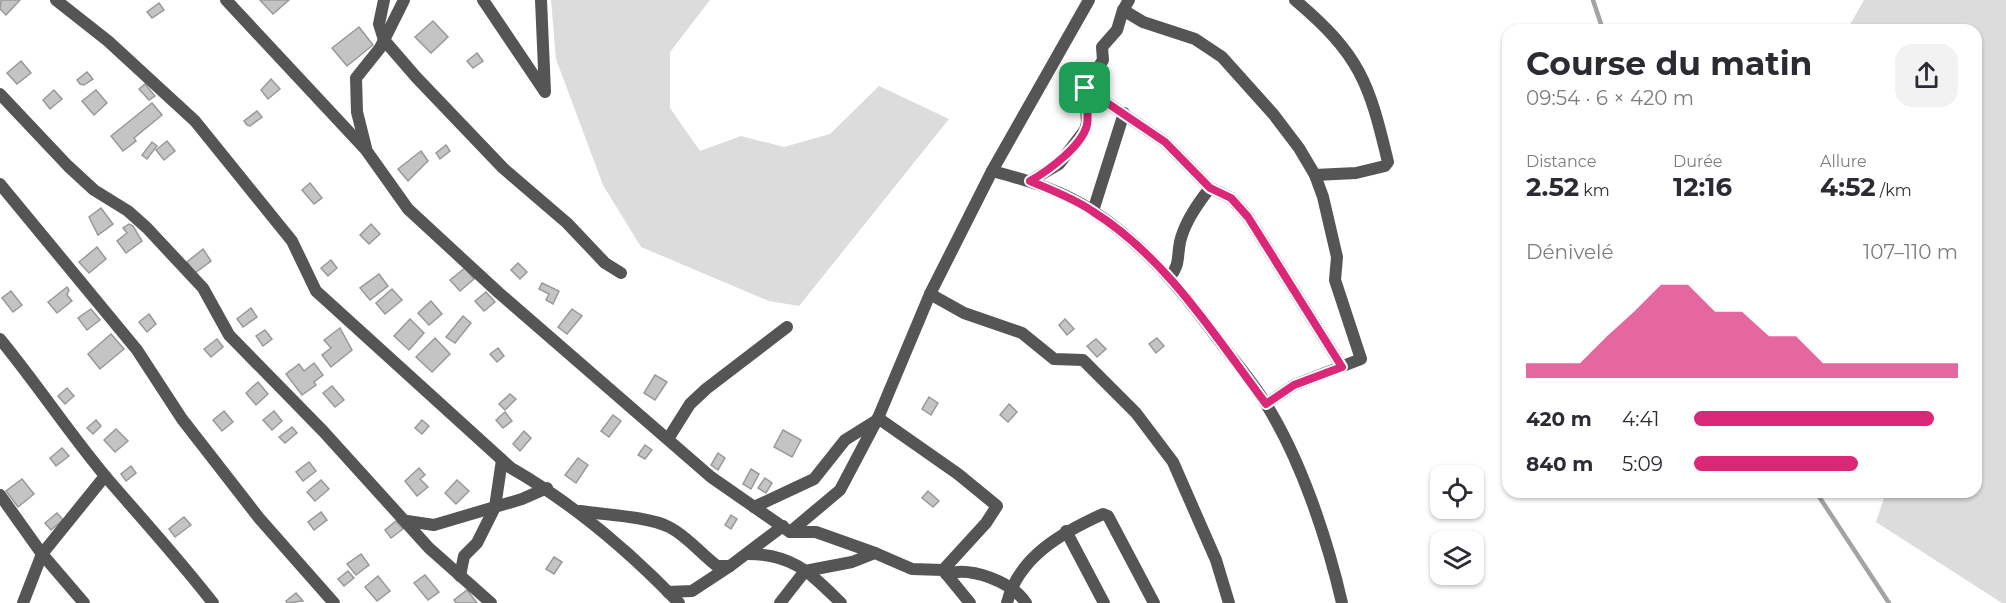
<!DOCTYPE html>
<html lang="fr">
<meta charset="utf-8">
<style>
body{margin:0;font-family:Montserrat,sans-serif;background:#f2f2f3;color:#2b2b33;height:100vh;display:flex;flex-direction:column;font-size:22px;white-space:nowrap}
*{box-sizing:border-box;margin:0}
p{font-size:20px;color:#7c7c81}
.icon{flex:none;width:33px;height:33px;fill:none;stroke:currentColor;stroke-width:2;stroke-linecap:round;stroke-linejoin:round}
.map{position:relative;flex:1;overflow:hidden}
.panel{position:absolute;left:1502px;top:24px;width:480px;height:474px;display:flex;flex-direction:column;background:#fff;border-radius:18px;box-shadow:0 2px 4px #0004}
.panel>*{flex:none}
.controls{position:absolute;left:1430px;top:465px;display:grid;gap:12px}
.controls a{display:grid;place-items:center;width:54px;height:54px;border-radius:12px;background:#fff;box-shadow:0 2px 4px #0004;font-size:30px}
.pin{position:absolute;display:grid;place-items:center;width:51px;height:51px;color:#fff;margin:-26px;border-radius:12px;box-shadow:0 3px 9px #0006}
.round{display:grid;place-items:center;flex:none;width:63px;height:63px;border-radius:18px;background:#f2f2f3}
.headline{display:flex;align-items:center;justify-content:space-between;height:102px;padding:0 24px}
h1{font-size:33px;font-weight:700;line-height:45px}
.figures{display:grid;grid-template-columns:repeat(3,1fr);gap:9px;height:102px;padding:6px 24px}
.figures div{display:grid;align-content:center}
.figures b{font-size:26px;font-weight:700}
.figures small{font-size:16px;font-weight:400}
.figures p{font-size:16px}
.chart{height:168px;padding:12px 24px}
.chart p{display:flex;justify-content:space-between}
.chart svg{width:100%;height:108px;margin-top:6px;fill:#db2777;opacity:.7}
ul{padding:0 24px;list-style:none;font-size:20px}
li{display:grid;grid-template-columns:96px 72px 1fr;align-items:center;height:45px}
li i{height:15px;border-radius:8px;background:#db2777}
.map>svg:first-child{display:block}
.green{fill:#dcdcdc}
.lines{fill:none;stroke-linecap:round;stroke-linejoin:round}
.stream{stroke:#a3a3a3;stroke-width:4.5}
.building{fill:#c4c4c4;stroke:#999;stroke-width:1.5}
.street{stroke:#555;stroke-width:12}
.route-casing{stroke:#fff;stroke-width:12}
.route{stroke:#db2777;stroke-width:8}
</style>
<div class="map">
<svg width="2006" height="603" viewBox="0 0 2006 603">
<rect width="100%" height="100%" fill="#fff"/>
<g class="green">
<path d="M551 0H710L670 52V108L700 151 741 136 784 147 830 134 879 86 949 119 799 306 769 301 641 247 603 185 556 59Z"/>
<path d="M1864 0H2006V603H2002L1876 522 1886 492H1976V30H1847Z"/>
</g>
<g class="lines">
<g class="stream">
<path d="M1593 0 1603 30"/>
<path d="M1816 492 1889 603"/>
</g>
</g>
<g class="building">
<path d="M1 0H20L6 15 0 9Z"/>
<path d="M260 0H289L273 14Z"/>
<path d="M159 3 164 10 152 18 147 12Z"/>
<path d="M433 21 448 37 431 53 415 37Z"/>
<path d="M359 27 373 45 347 66 332 48Z"/>
<path d="M477 53 483 61 473 68 467 61Z"/>
<path d="M21 61 31 73 17 84 7 73Z"/>
<path d="M87 72 93 79 84 85 80 84 77 80Z"/>
<path d="M271 79 280 89 268 99 261 90Z"/>
<path d="M145 84 155 96 149 100 139 89Z"/>
<path d="M54 90 62 99 50 109 43 100Z"/>
<path d="M96 90 107 103 94 115 82 101Z"/>
<path d="M152 103 162 115 134 138 136 141 123 151 111 136Z"/>
<path d="M257 111 262 117 250 126 247 125 244 121Z"/>
<path d="M167 141 175 151 164 160 156 150Z"/>
<path d="M152 142 157 146 147 159 142 155Z"/>
<path d="M446 145 450 151 440 159 436 153Z"/>
<path d="M421 151 428 161 408 181 398 169Z"/>
<path d="M310 183 322 198 314 204 302 190Z"/>
<path d="M101 208 113 224 98 235 89 217Z"/>
<path d="M129 224 133 226 142 241 126 253 117 241 127 233 123 228Z"/>
<path d="M371 224 380 234 369 244 360 235Z"/>
<path d="M97 247 106 259 89 273 79 262Z"/>
<path d="M203 249 211 261 195 273 187 262Z"/>
<path d="M331 260 337 268 328 276 321 268Z"/>
<path d="M518 263 527 272 520 279 511 270Z"/>
<path d="M465 268 474 279 460 291 450 280Z"/>
<path d="M379 274 388 286 370 300 360 288Z"/>
<path d="M542 283 559 291 553 304 546 300 549 294 539 289Z"/>
<path d="M67 287 69 290 67 295 72 301 57 313 48 302Z"/>
<path d="M392 289 402 300 385 314 376 303Z"/>
<path d="M11 291 22 305 13 312 2 298Z"/>
<path d="M486 292 495 302 484 311 475 301Z"/>
<path d="M431 301 442 314 429 325 418 313Z"/>
<path d="M251 308 257 317 243 327 237 319Z"/>
<path d="M91 309 100 320 87 330 78 318Z"/>
<path d="M572 309 582 316 567 334 558 327Z"/>
<path d="M149 314 156 324 147 332 139 322Z"/>
<path d="M463 316 471 323 455 343 446 337Z"/>
<path d="M410 319 424 333 409 350 394 336Z"/>
<path d="M1065 319 1074 329 1067 335 1059 325Z"/>
<path d="M340 328 352 350 331 367 322 355 331 348 324 340Z"/>
<path d="M265 330 272 339 263 346 256 336Z"/>
<path d="M111 334 124 349 100 369 88 354Z"/>
<path d="M435 338 450 354 432 372 416 357Z"/>
<path d="M1157 338 1164 346 1156 353 1149 344Z"/>
<path d="M217 339 223 347 211 357 204 349Z"/>
<path d="M1096 339 1106 349 1097 357 1087 346Z"/>
<path d="M498 348 504 356 497 362 490 354Z"/>
<path d="M314 363 323 375 314 382 316 385 302 395 286 374 299 364 304 371Z"/>
<path d="M655 375 667 382 655 400 644 393Z"/>
<path d="M258 382 268 394 256 405 246 393Z"/>
<path d="M332 386 344 400 335 407 323 393Z"/>
<path d="M67 388 74 396 65 404 58 396Z"/>
<path d="M510 394 516 399 505 410 499 404Z"/>
<path d="M929 397 938 403 931 415 922 409Z"/>
<path d="M1009 404 1017 412 1008 422 1000 415Z"/>
<path d="M224 411 233 422 222 431 213 420Z"/>
<path d="M274 411 282 421 272 430 263 420Z"/>
<path d="M505 412 512 421 503 428 496 420Z"/>
<path d="M613 415 621 421 609 437 601 431Z"/>
<path d="M96 420 101 426 93 434 87 428Z"/>
<path d="M422 420 429 426 422 434 415 428Z"/>
<path d="M292 427 297 433 285 443 279 437Z"/>
<path d="M116 429 128 441 115 452 104 440Z"/>
<path d="M783 430 801 440 792 457 774 447Z"/>
<path d="M524 431 531 438 520 451 513 444Z"/>
<path d="M645 445 652 450 645 459 638 455Z"/>
<path d="M62 448 69 456 56 466 50 458Z"/>
<path d="M718 453 725 458 718 470 711 465Z"/>
<path d="M578 458 588 465 576 483 565 475Z"/>
<path d="M309 462 316 471 303 481 296 472Z"/>
<path d="M131 466 136 473 126 481 121 474Z"/>
<path d="M419 468 425 475 420 479 428 487 417 496 405 481Z"/>
<path d="M751 469 759 474 751 489 743 484Z"/>
<path d="M765 478 772 483 766 493 758 488Z"/>
<path d="M22 479 34 494 18 507 6 491Z"/>
<path d="M321 480 329 489 315 501 307 492Z"/>
<path d="M457 480 469 491 456 504 445 493Z"/>
<path d="M928 491 939 501 933 507 922 498Z"/>
<path d="M321 512 327 520 314 530 308 522Z"/>
<path d="M57 513 63 520 51 530 45 523Z"/>
<path d="M731 515 737 519 731 529 725 525Z"/>
<path d="M184 517 191 525 175 537 169 529Z"/>
<path d="M396 521 403 529 391 538 385 530Z"/>
<path d="M361 554 369 565 356 575 347 564Z"/>
<path d="M554 557 562 562 554 574 546 569Z"/>
<path d="M348 571 354 578 344 586 338 579Z"/>
<path d="M425 575 439 592 428 600 414 583Z"/>
<path d="M378 576 390 591 377 601 365 587Z"/>
<path d="M467 590 477 603H456L454 600Z"/>
<path d="M296 593 303 601 287 603 286 601Z"/>
</g>
<g class="lines">
<g class="street">
<path d="M56 0 108 41 195 121 292 241 316 291 511 468C574 504 628 550 679 603"/>
<path d="M226 0 366 150 408 209 499 293 711 477 790 532H816L875 553"/>
<path d="M384 0 379 24 384 40 416 77 503 168 567 223 605 263 621 273"/>
<path d="M483 0 545 92 541 0"/>
<path d="M1295 0C1360 55 1369 82 1388 162L1385 166 1356 173 1315 175"/>
<path d="M1123 10 1143 22 1195 39 1222 57 1274 115 1299 148 1315 175 1323 197 1337 257 1335 280 1361 359 1294 385 1266 404"/>
<path d="M1085 88 1165 142 1210 188 1231 198 1248 217 1342 367"/>
<path d="M0 94 68 166 94 190 128 211 147 228 203 288 229 335 323 431 429 548 491 603"/>
<path d="M366 148 357 112 356 78 380 48 404 0"/>
<path d="M992 171C1027 180 1063 191 1093 211 1142 243 1180 288 1214 334 1231 357 1251 379 1266 404 1301 460 1327 538 1342 603"/>
<path d="M1030 181 1059 164 1085 130 1087 123 1085 88 1103 60 1102 47 1117 30 1123 10 1129 0"/>
<path d="M0 184 137 350 182 419 259 518 334 603"/>
<path d="M1093 211 1124 113"/>
<path d="M1170 277C1180 265 1177 257 1180 242 1184 224 1198 203 1210 188"/>
<path d="M930 294 964 313 1022 333 1054 359 1083 360 1136 413 1173 462 1216 560 1229 603"/>
<path d="M0 339C37 384 69 433 106 477 142 519 179 559 213 603"/>
<path d="M878 418 958 474 997 506 986 523 943 570"/>
<path d="M668 439 690 404 706 389 787 327"/>
<path d="M0 495 42 554 84 603"/>
<path d="M754 507 814 479 845 440 877 420"/>
<path d="M580 511C604 515 647 516 669 527 687 536 700 553 717 566H730L783 526"/>
<path d="M407 521 434 525 522 499 547 488"/>
<path d="M1066 531 1104 603"/>
<path d="M790 532 840 490 878 418 930 294 992 171 1089 0"/>
<path d="M748 554C793 554 810 573 841 603"/>
<path d="M946 574C971 566 1012 582 1026 603"/>
<path d="M460 576 464 556 477 543 495 507 502 460"/>
<path d="M668 592 692 591 730 566"/>
<path d="M23 603 42 554 105 476"/>
<path d="M780 603 805 571 852 562 875 553 912 569 943 570 970 603"/>
<path d="M1007 603C1018 557 1063 532 1103 514L1108 516 1154 603"/>
</g>
</g>
<g class="lines">
<g class="route-casing">
<path id="route" d="M1085 88 1165 142 1210 188 1231 198 1248 217 1342 367 1294 385 1266 404C1215 336 1166 257 1092 211 1073 198 1051 190 1030 181 1048 171 1082 146 1087 125 1089 114 1086 99 1085 88Z"/>
</g>
<use href="#route" class="route"/>
</g>
</svg>
<div class="controls">
<a><svg class="icon" aria-label="locate" viewBox="0 0 24 24"><circle cx="12" cy="12" r="6"/><path d="M12 2v4M12 18v4M2 12h4M18 12h4"/></svg></a>
<a><svg class="icon" aria-label="layers" viewBox="0 0 24 24"><path d="M12 4l9 5-9 5-9-5zM3 14l9 5 9-5"/></svg></a>
</div>
<div class="pin" style="left:1085px;top:88px;background:#1e9e55"><svg class="icon" aria-label="arrive" viewBox="0 0 24 24"><path d="M6 21V4h12l-3 4 3 4H6"/></svg></div>
<section class="panel">
<div class="headline"><div><h1>Course du matin</h1><p>09:54 · 6 × 420 m</p></div><a class="round"><svg class="icon" aria-label="share" viewBox="0 0 24 24"><path d="M12 15V3M7 8l5-5 5 5M5 13v7h14v-7"/></svg></a></div>
<div class="figures">
<div><p>Distance</p><b>2.52<small> km</small></b></div>
<div><p>Durée</p><b>12:16</b></div>
<div><p>Allure</p><b>4:52<small> /km</small></b></div>
</div>
<div class="chart"><p><span>Dénivelé</span>107–110 m</p>
<svg viewBox="0 0 160 44" preserveAspectRatio="none"><path d="M0 44V38L10 38L20 38L30 27L40 17L50 6L60 6L70 17L80 17L90 27L100 27L110 38L120 38L130 38L140 38L150 38L160 38V44z"/></svg>
</div>
<ul>
<li><b>420 m</b>4:41<i style="width:91%"></i></li>
<li><b>840 m</b>5:09<i style="width:62%"></i></li>
</ul>
</section>
</div>
